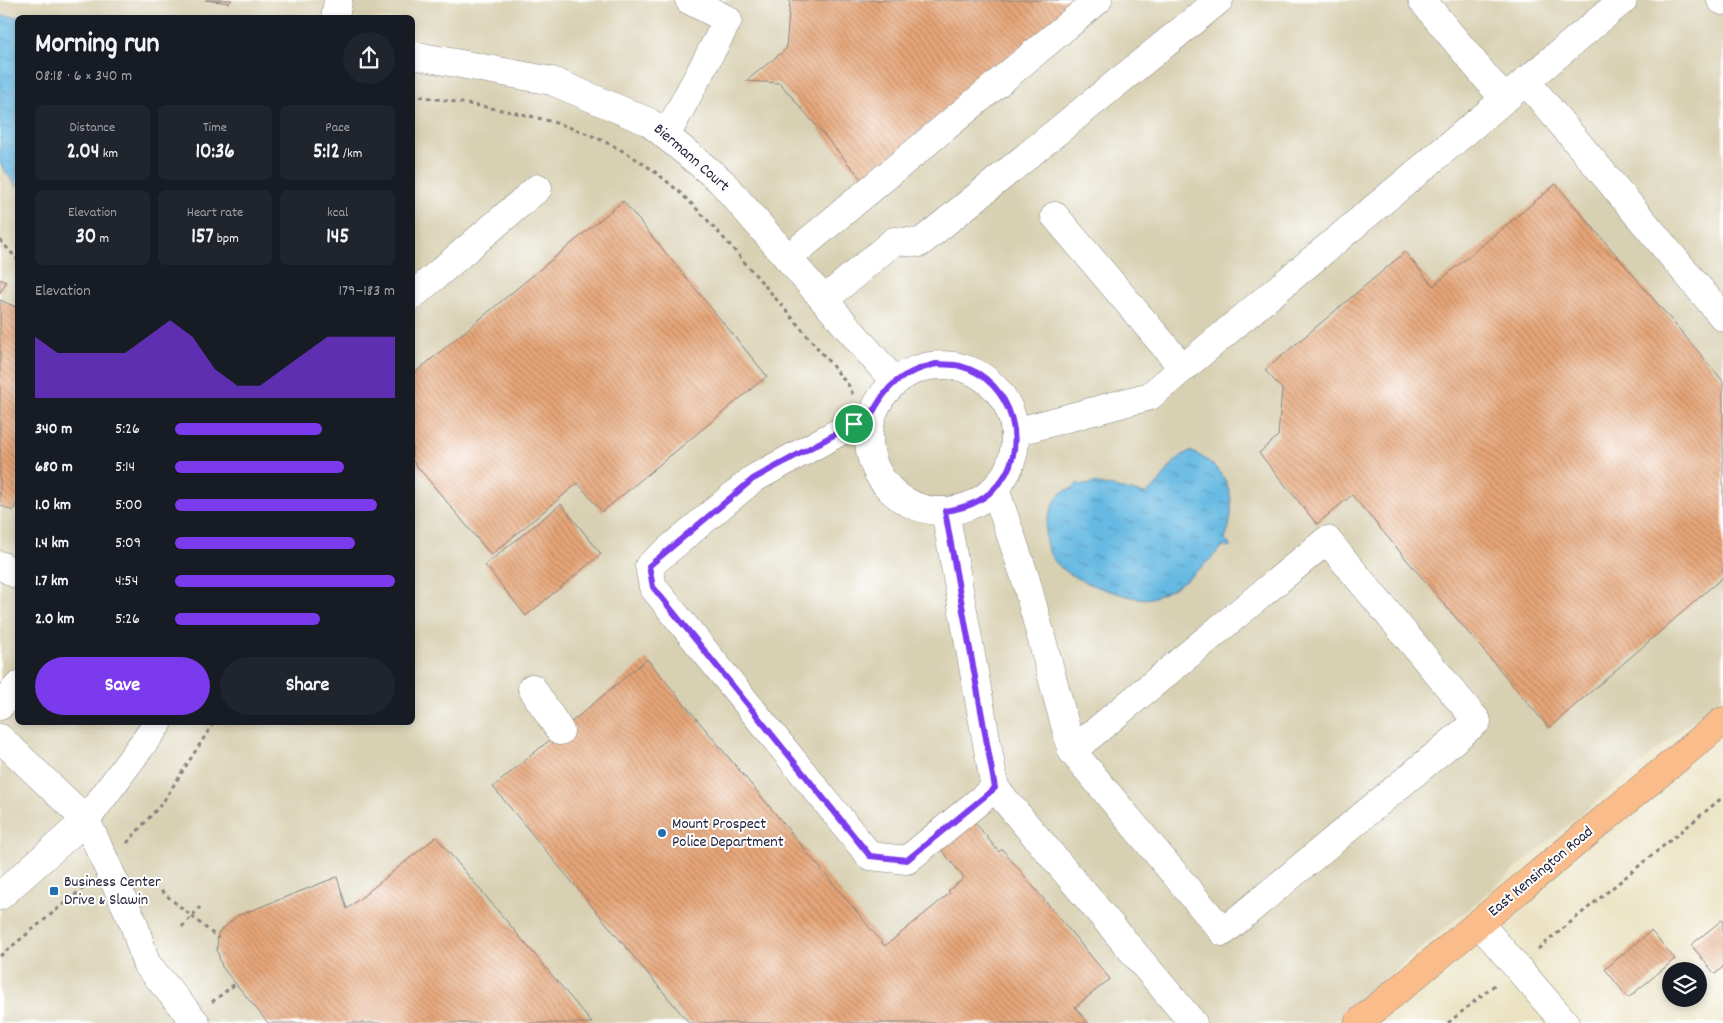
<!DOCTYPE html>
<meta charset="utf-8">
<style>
body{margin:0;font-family:Dekko,sans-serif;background:#20242c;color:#f1f3f6;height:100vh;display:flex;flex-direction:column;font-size:19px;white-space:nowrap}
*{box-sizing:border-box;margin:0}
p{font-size:16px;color:#9ea1a6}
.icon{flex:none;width:28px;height:28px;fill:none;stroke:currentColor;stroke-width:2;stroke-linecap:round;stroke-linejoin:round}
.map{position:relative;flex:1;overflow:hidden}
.details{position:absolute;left:15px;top:15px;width:400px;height:710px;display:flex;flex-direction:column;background:#171b24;border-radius:8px;box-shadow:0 2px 8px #0003}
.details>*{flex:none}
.buttons{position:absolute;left:1662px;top:962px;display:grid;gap:10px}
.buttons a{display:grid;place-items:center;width:45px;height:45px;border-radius:50%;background:#171b24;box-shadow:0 2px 8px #0003;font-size:25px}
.pin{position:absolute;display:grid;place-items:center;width:42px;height:42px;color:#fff;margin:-21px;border:2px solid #fff;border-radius:50%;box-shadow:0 1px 5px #0007}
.round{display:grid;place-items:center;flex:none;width:52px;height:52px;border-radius:26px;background:#20242c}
.overview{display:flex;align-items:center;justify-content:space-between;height:85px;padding:0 20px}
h1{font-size:28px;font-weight:700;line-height:38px}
.metrics{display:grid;grid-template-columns:repeat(3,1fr);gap:8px;height:85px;padding:5px 20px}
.metrics div{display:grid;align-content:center;border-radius:8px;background:#20242c;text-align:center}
.metrics b{font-size:21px;font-weight:700}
.metrics small{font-size:14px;font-weight:400}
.metrics p{font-size:14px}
.chart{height:140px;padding:10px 20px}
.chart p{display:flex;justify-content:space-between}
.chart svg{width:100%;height:90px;margin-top:5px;fill:#7c3aed;opacity:.7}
.button{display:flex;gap:10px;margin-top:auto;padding:10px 20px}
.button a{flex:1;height:58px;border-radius:30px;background:#7c3aed;color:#fff;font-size:20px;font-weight:700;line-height:58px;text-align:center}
.button a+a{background:#20242c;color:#f1f3f6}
ul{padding:0 20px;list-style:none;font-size:16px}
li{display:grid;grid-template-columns:80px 60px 1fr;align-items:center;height:38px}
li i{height:12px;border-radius:6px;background:#7c3aed}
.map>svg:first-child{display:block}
.built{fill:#d8d0b2;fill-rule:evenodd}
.water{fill:url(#water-ripples);stroke:#446e8e}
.building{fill:url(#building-back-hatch)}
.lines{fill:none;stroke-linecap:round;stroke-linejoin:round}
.minor-casing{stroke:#86827e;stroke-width:29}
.major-casing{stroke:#86827e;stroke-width:29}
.path{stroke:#86827e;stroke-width:3;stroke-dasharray:4 4;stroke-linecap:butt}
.minor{stroke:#fff;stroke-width:28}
.major{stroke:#f9bc8a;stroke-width:28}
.route-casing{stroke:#fff;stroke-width:10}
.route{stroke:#7c3aed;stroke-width:6}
.poi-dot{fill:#1f6fb2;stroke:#fff;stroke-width:2}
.labels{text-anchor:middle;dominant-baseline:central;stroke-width:4;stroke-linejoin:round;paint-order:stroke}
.street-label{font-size:16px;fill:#22223b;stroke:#fff}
.poi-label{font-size:16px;fill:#22223b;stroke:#fff;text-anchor:start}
</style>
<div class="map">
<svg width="1723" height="1023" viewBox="0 0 1723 1023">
<defs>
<pattern id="water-ripples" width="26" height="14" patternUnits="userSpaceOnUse" patternTransform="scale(1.25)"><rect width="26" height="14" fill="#66b9e2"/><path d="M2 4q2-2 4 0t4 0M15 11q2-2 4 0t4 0" fill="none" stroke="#5496b8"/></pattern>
<pattern id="building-back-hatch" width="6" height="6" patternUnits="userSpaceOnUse" patternTransform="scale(1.25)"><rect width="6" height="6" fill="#e6a577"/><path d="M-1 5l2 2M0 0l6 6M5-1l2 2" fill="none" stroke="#ba8663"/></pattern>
</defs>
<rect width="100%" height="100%" fill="#fff"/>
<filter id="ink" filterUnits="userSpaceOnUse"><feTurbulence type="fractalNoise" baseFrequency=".02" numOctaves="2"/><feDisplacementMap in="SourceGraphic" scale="10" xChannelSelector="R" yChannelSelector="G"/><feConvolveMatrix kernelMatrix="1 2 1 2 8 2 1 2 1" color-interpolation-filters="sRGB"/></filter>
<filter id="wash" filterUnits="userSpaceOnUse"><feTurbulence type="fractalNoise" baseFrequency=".0096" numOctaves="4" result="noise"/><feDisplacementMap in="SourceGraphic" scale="20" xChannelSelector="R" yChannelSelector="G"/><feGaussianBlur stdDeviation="1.12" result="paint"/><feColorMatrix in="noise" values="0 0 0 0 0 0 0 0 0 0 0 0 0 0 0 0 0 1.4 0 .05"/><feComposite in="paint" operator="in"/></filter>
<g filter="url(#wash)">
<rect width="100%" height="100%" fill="#eae2c1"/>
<path class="built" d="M0 0H1723V695L1332 1023H0ZM18 18H412V722H18Z"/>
<g class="water">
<path d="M0 16 30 17 18 18 17 187 0 164Z"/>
<path d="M1190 451C1231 468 1239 501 1225 540L1231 546 1222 547C1203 567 1177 591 1151 598 1139 601 1121 594 1110 591 1068 578 1031 559 1051 510 1054 503 1057 495 1064 491 1067 490 1072 489 1074 487 1076 486 1077 483 1079 483L1081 486 1094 483 1145 494C1166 482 1167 461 1190 451Z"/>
</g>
<g id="blocks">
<g class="building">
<path d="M205 0H232L229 3Z"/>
<path d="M790 0H1077L862 180 780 83 746 81 786 49Z"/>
<path d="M1556 184 1723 381V577L1549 728 1352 495 1317 524 1259 453 1278 436 1282 389 1265 370 1405 252 1433 286Z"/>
<path d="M623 201 767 376 602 512 578 483 491 555 412 460V375Z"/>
<path d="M0 279 6 282 0 293Z"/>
<path d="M0 300 18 308V500L13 511 0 505Z"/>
<path d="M561 504 601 554 526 616 485 565Z"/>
<path d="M647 659 885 946 950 893 948 891 964 878 939 847 973 820 999 852 1002 849 1110 979 1075 1007 1088 1023H689L493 787Z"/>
<path d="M436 837 592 1023H268L222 967 217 950 218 933 237 916 337 877 347 909Z"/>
<path d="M1723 919V967L1715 974 1691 945Z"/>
<path d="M1651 931 1675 959 1628 998 1605 969Z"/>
</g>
</g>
</g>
<g filter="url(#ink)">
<use href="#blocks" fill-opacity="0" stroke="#86827e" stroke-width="1"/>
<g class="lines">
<g class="minor-casing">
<g id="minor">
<path d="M1422 0 1504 99"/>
<path d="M1721 0 1723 1"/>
<path d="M335 18 338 0"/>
<path d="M412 55 552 81 649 122 721 181 894 381"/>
<path d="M1526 81 1723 317"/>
<path d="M666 136 728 20 689 0"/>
<path d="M1055 216 1183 368"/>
<path d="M788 258 1098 0"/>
<path d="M412 296 538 188"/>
<path d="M824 300 894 241 920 243 1219 0"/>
<circle cx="942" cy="438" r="73"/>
<path d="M870 418 854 424 753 479 649 566 653 587 870 856 907 860 995 788 945 511"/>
<path d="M1015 432 1150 396 1623 0"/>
<path d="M995 489 1025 577 1072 751 1223 932 1477 721 1327 540 1072 751"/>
<path d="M0 565 18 575"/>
<path d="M532 688 560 731"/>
<path d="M0 706 18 686"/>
<path d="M0 738 86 820 134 924 146 963 196 1023"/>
<path d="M995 788 1193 1023"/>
<path d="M0 896 86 820 159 722"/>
<path d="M1479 923 1565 1023"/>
</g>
</g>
<g class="major-casing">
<path id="major" d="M1358 1023 1723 721"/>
</g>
<g class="path">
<path d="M412 95C472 105 534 112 590 135 661 165 697 207 746 264 781 304 815 345 849 386L853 395"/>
<path d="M0 240 18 260"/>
<path d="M127 843 163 802 214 722"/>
<path d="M161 891 218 938"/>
<path d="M182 927 200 907"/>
<path d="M1538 949 1723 797"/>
<path d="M0 956 87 885"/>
<path d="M212 1002 235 984"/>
<path d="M1448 1023 1497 983"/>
</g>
<use href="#minor" class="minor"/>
<use href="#major" class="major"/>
</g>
</g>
<g class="lines" filter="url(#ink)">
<g class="route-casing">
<path id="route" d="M936 364C944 365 952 364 960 366 1012 379 1034 451 994 489 980 503 964 508 945 511L995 788 907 860 870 856 653 587 649 566 753 479 854 424 870 418C886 385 900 373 936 364Z"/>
</g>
<use href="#route" class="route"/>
</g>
<g class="poi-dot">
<circle cx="662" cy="833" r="5"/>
<rect x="49" y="886" width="10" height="10" rx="2.5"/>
</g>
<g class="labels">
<g class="street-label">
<text transform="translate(691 158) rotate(41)">Biermann Court</text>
<text transform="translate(1541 872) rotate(-40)">East Kensington Road</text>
</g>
<g class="poi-label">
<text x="672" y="824">Mount Prospect<tspan x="672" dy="18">Police Department</tspan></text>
<text x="64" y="882">Business Center<tspan x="64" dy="18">Drive &amp; Slawin</tspan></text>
</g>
</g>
</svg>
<div class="buttons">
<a><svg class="icon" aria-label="layers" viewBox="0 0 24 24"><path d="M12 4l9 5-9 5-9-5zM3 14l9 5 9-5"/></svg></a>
</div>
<div class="pin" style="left:854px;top:424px;background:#1e9e55"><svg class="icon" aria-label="arrive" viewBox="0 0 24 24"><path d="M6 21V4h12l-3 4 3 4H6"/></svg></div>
<section class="details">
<div class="overview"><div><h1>Morning run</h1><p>08:18 · 6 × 340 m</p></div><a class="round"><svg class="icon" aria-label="share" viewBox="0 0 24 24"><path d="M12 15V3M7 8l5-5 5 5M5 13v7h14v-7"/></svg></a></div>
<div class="metrics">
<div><p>Distance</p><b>2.04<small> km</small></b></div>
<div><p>Time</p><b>10:36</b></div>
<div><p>Pace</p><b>5:12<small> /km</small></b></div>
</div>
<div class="metrics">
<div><p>Elevation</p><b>30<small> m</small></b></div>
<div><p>Heart rate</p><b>157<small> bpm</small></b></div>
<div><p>kcal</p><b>145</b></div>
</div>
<div class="chart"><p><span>Elevation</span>179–183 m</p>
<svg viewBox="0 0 160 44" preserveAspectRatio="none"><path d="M0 44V14L10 22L20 22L30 22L40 22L50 14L60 6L70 14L80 30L90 38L100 38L110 30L120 22L130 14L140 14L150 14L160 14V44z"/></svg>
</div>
<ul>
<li><b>340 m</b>5:26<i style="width:67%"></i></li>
<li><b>680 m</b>5:14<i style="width:77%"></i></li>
<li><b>1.0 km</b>5:00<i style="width:92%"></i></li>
<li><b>1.4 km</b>5:09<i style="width:82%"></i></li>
<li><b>1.7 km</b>4:54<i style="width:100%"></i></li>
<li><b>2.0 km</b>5:26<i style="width:66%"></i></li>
</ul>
<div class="button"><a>Save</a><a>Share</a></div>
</section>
</div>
